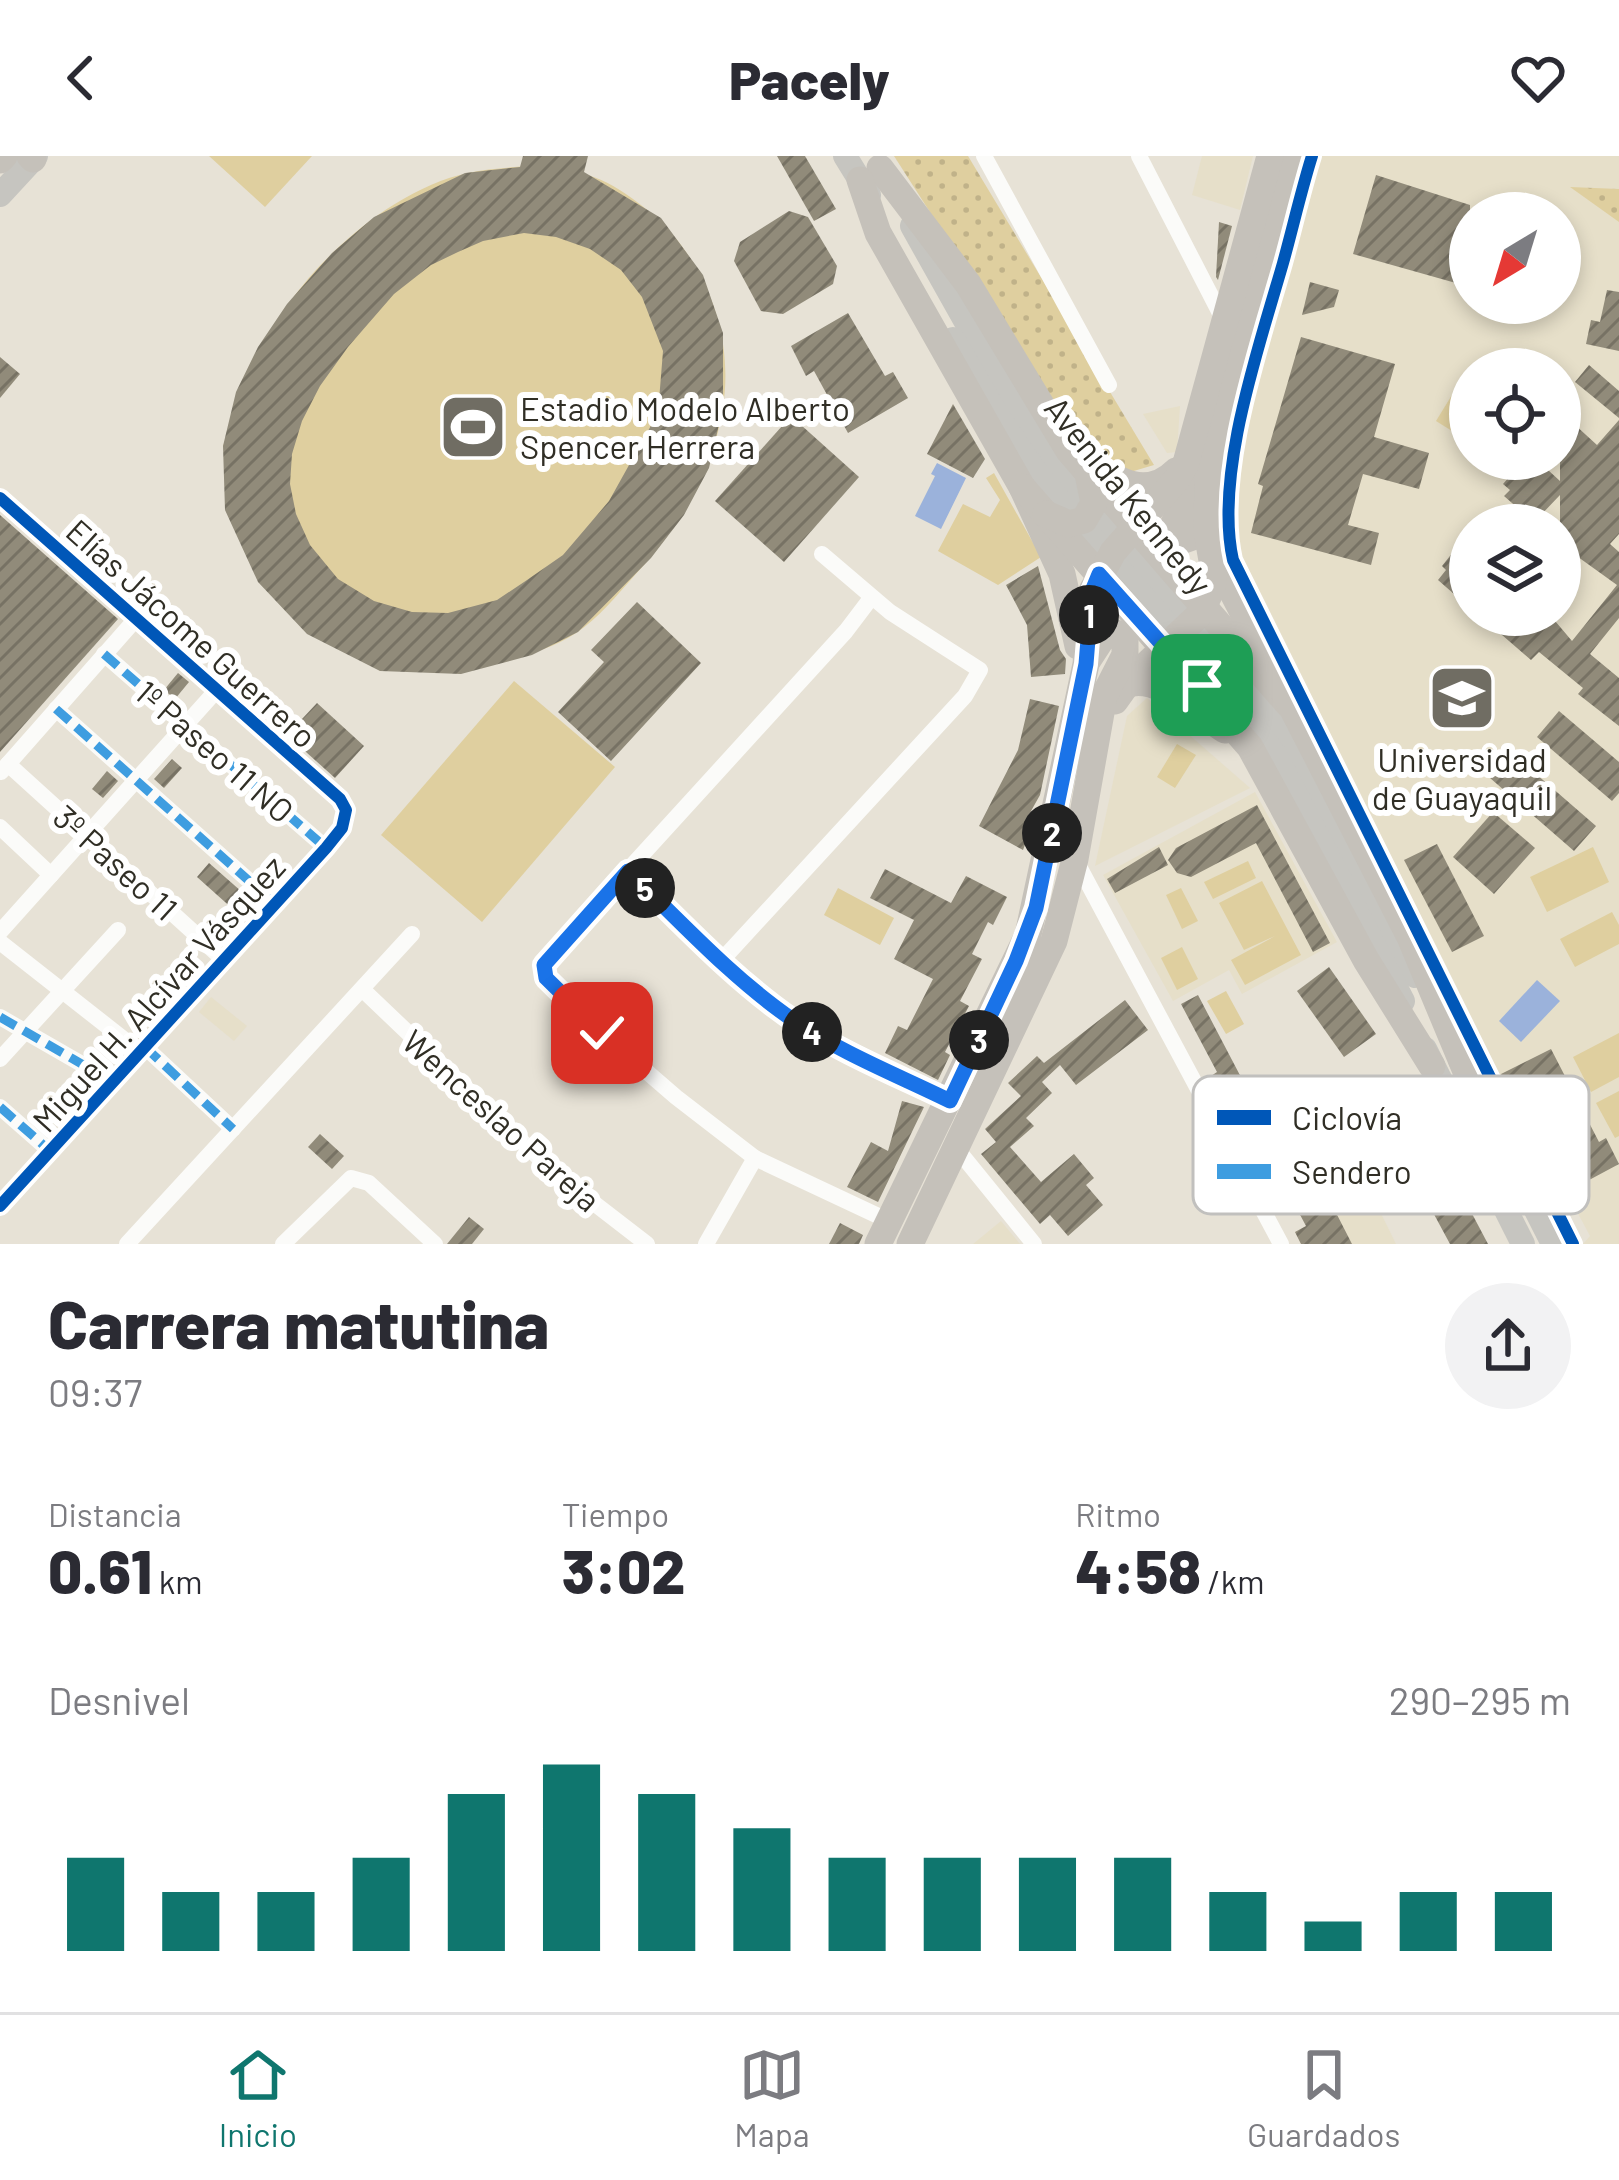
<!DOCTYPE html>
<html lang="es">
<meta charset="utf-8">
<style>
body{margin:0;font-family:Barlow,sans-serif;background:#f2f2f3;color:#2b2b33;height:100vh;display:flex;flex-direction:column;font-size:45px;white-space:nowrap}
*{box-sizing:border-box;margin:0}
p{font-size:39px;color:#7c7c81}
.icon{flex:none;width:66px;height:66px;fill:none;stroke:currentColor;stroke-width:2;stroke-linecap:round;stroke-linejoin:round}
.map{position:relative;height:1088px;overflow:hidden}
.panel{display:flex;flex-direction:column;background:#fff;flex:1}
.panel>*{flex:none}
.needle{width:78px;rotate:218deg}
.buttons{position:absolute;left:1449px;top:36px;display:grid;gap:24px}
.buttons a{display:grid;place-items:center;width:132px;height:132px;border-radius:50%;background:#fff;box-shadow:0 6px 18px #0003;font-size:60px}
.pin{position:absolute;display:grid;place-items:center;width:102px;height:102px;color:#fff;margin:-51px;border-radius:24px;box-shadow:0 6px 18px #0006}
.km{position:absolute;width:60px;height:60px;margin:-30px;border-radius:50%;background:#222;color:#fff;font-size:33px;line-height:60px;text-align:center}
.round{display:grid;place-items:center;flex:none;width:126px;height:126px;border-radius:63px;background:#f2f2f3}
.summary{display:flex;align-items:center;justify-content:space-between;height:204px;padding:0 48px}
h1{font-size:66px;font-weight:800;line-height:90px}
.metrics{display:grid;grid-template-columns:repeat(3,1fr);gap:18px;height:204px;padding:12px 48px}
.metrics div{display:grid;align-content:center}
.metrics b{font-size:60px;font-weight:800}
.metrics small{font-size:33px;font-weight:400}
.metrics p{font-size:33px}
.chart{height:336px;padding:24px 48px}
.chart p{display:flex;justify-content:space-between}
.chart svg{width:100%;height:216px;margin-top:12px;stroke:#0f766e;stroke-width:6}
header{display:flex;justify-content:space-between;align-items:center;height:156px;padding:0 48px;background:#fff;font-size:54px;font-weight:800}
.tab-bar{display:flex;justify-content:space-around;align-items:center;height:168px;border-top:3px solid #e1e1e2;background:#fff;font-size:33px;color:#7c7c81}
.tab-bar a{display:grid;justify-items:center;gap:6px}
.tab-bar .on{color:#0f766e}
.map>svg:first-child{display:block}
.built{fill:#e6dfc9;fill-rule:evenodd}
.grass{fill:url(#grass-dots)}
.garden{fill:#dfcf9f}
.water{fill:#9bb2db}
.building{fill:url(#building-hatch);fill-rule:evenodd}
.lines{fill:none;stroke-linecap:round;stroke-linejoin:round}
.minor{stroke:#fbfbf9;stroke-width:16}
.secondary{stroke:#c6c5c0;stroke-width:24}
.primary{stroke:#c5c1ba;stroke-width:27}
.quiet{stroke:#3e9de0;stroke-width:9;stroke-dasharray:18 9;stroke-linecap:butt}
.cycleway-casing{stroke:#fff;stroke-width:20}
.cycleway{stroke:#0057b8;stroke-width:12}
.route-casing{stroke:#fff;stroke-width:24}
.route{stroke:#1a73e8;stroke-width:15}
.labels{text-anchor:middle;dominant-baseline:central;stroke-width:12;stroke-linejoin:round;paint-order:stroke}
.poi-label{font-size:33px;fill:#302e25;stroke:#fff;text-anchor:start}
.street-label{font-size:33px;fill:#302e25;stroke:#fff}
.key{fill:#fff;stroke:#c1c0be;stroke-width:3}
.key-label{font-size:33px;fill:#302e25}
</style>
<header><svg class="icon" aria-label="back" viewBox="0 0 24 24"><path d="M15 5l-7 7 7 7"/></svg>Pacely<svg class="icon" aria-label="heart" viewBox="0 0 24 24"><path d="M12 20l-8-8c-3-5 5-10 8-4 3-6 11-1 8 4z"/></svg></header>
<div class="map">
<svg width="1619" height="1088" viewBox="0 0 1619 1088">
<defs>
<pattern id="grass-dots" width="8" height="8" patternUnits="userSpaceOnUse" patternTransform="scale(3)"><rect width="8" height="8" fill="#dfcf9f"/><path d="M2 2h.1M6 6h.1" fill="none" stroke="#c0b289" stroke-width="1.8" stroke-linecap="round"/></pattern>
<pattern id="building-hatch" width="6" height="6" patternUnits="userSpaceOnUse" patternTransform="scale(3)"><rect width="6" height="6" fill="#918b7a"/><path d="M-1 1l2-2M0 6l6-6M5 7l2-2" fill="none" stroke="#777264"/></pattern>
</defs>
<rect width="100%" height="100%" fill="#e7e2d6"/>
<g class="built">
<path d="M1202 0H1253L1240 54 1192 39Z"/>
<path d="M1314 0H1619V1088H1583L1590 1080 1574 1050 1561 1051 1238 413 1229 366 1239 290ZM1470 57H1560V147H1470ZM1470 213H1560V303H1470ZM1470 369H1560V459H1470Z"/>
<path d="M1180 250 1177 296 1167 297 1143 258Z"/>
<path d="M1147 542 1250 632 1095 710 1127 560Z"/>
<path d="M1255 636 1337 786 1242 838 1229 814 1173 845 1103 719Z"/>
<path d="M211 841 247 870 234 885 199 856Z"/>
<path d="M1371 1037 1396 1088H1301L1295 1076Z"/>
<path d="M1001 1065 1020 1088H973Z"/>
</g>
<g class="grass">
<path d="M894 0H968L1154 309 1127 317 1091 295 1060 259Z"/>
<path d="M1570 31 1619 33V66Z"/>
</g>
<g class="garden">
<path d="M209 0H312L265 51Z"/>
<path d="M533 9C551 13 570 14 588 19 621 29 661 62 681 89 763 202 722 325 635 419 617 439 598 463 576 477 521 513 444 508 380 515L223 290C241 250 266 179 290 146 329 91 401 31 468 17 489 12 512 12 533 9Z"/>
<path d="M1466 216 1470 218 1468 285 1436 265Z"/>
<path d="M994 317 1041 401 998 429 938 395 963 348 990 361 1000 344 986 322Z"/>
<path d="M514 525 615 611 482 766 381 679Z"/>
<path d="M1177 588 1196 599 1175 632 1157 621Z"/>
<path d="M1593 691 1609 726 1547 756 1530 721Z"/>
<path d="M1248 705 1256 722 1213 743 1204 726Z"/>
<path d="M1262 725 1301 799 1245 829 1231 804 1275 780 1244 794 1219 747Z"/>
<path d="M838 732 894 762 880 789 824 759Z"/>
<path d="M1181 732 1198 765 1182 773 1166 739Z"/>
<path d="M1612 756 1619 769V788L1575 811 1560 783Z"/>
<path d="M1182 791 1198 823 1177 834 1161 802Z"/>
<path d="M1226 835 1244 868 1226 878 1207 845Z"/>
<path d="M1619 877V921L1591 936 1573 901Z"/>
<path d="M1619 935V980L1615 982 1596 947Z"/>
</g>
<g class="water">
<path d="M937 307 966 322 941 373 915 360 935 320 931 318Z"/>
<path d="M1537 824 1560 845 1521 886 1499 865Z"/>
</g>
<g class="building">
<path d="M523 0H588L584 16 661 62 703 119 723 177V251L709 312 684 359 651 402 578 476 532 499 461 518 380 515 307 478 258 426 225 354 223 290 236 236 258 191 287 148 332 97 374 61 465 17 520 11ZM524 77 556 81 590 93 621 114 642 141 663 195 658 257 609 345 563 399 527 424 497 444 448 457 412 456 374 445 338 423 310 389 296 358 290 328 292 298 302 265 320 230 348 191 394 138 431 109 458 96 483 85Z"/>
<path d="M777 0H805L836 53 814 65Z"/>
<path d="M1376 19 1470 49V131L1353 98Z"/>
<path d="M789 55 808 61 837 110 833 128 783 158 761 155 734 105 740 86Z"/>
<path d="M1219 66 1232 70 1218 124 1216 121Z"/>
<path d="M1310 126 1339 134 1334 151 1302 159Z"/>
<path d="M1607 134 1619 136V195L1586 188 1591 164 1600 166Z"/>
<path d="M848 157 885 220 893 216 908 242 848 277 814 215 806 220 791 190Z"/>
<path d="M1301 181 1395 208 1374 281 1429 297 1419 333 1363 318 1348 369 1379 377 1371 409 1251 377 1263 330 1258 328Z"/>
<path d="M0 201 20 218 0 242Z"/>
<path d="M1589 209 1619 235V262L1575 226Z"/>
<path d="M953 248 985 303 973 322 927 298Z"/>
<path d="M791 260 859 321 784 406 715 345Z"/>
<path d="M1619 264V378L1610 388 1619 396V462L1590 498 1619 522V570L1578 538 1583 532 1539 496 1531 504 1479 459H1550L1572 485 1617 429 1560 388V339L1540 360 1534 355 1528 361 1504 340 1510 334 1503 328 1525 303H1536L1560 325V284L1574 268 1597 289Z"/>
<path d="M0 359 118 463 0 596Z"/>
<path d="M1461 386 1470 393V452L1438 424 1446 414 1442 410Z"/>
<path d="M1038 410 1060 494 1066 503 1065 518 1031 521 1027 469 1006 429Z"/>
<path d="M637 446 701 507 611 605 558 556 604 506 591 494Z"/>
<path d="M178 517 189 526 175 543 164 534Z"/>
<path d="M1030 543 1059 550 1040 639 1026 664 1033 668 1023 694 979 670 1018 594Z"/>
<path d="M317 547 364 590 335 622 287 579Z"/>
<path d="M1559 555 1619 606V637L1612 645 1537 581Z"/>
<path d="M1504 590 1596 670 1574 695 1482 615Z"/>
<path d="M172 603 182 612 164 632 154 623Z"/>
<path d="M107 615 118 625 103 642 92 633Z"/>
<path d="M1257 649 1330 787 1313 796 1256 687 1191 721 1177 717 1168 704 1176 692Z"/>
<path d="M1493 656 1535 692 1494 738 1453 701Z"/>
<path d="M1437 688 1484 780 1452 796 1404 704Z"/>
<path d="M1159 691 1168 709 1115 737 1107 723Z"/>
<path d="M209 707 257 749 244 763 197 721Z"/>
<path d="M885 713 951 747 966 720 1007 741 993 769 988 766 972 798 982 803 960 845 969 850 945 896 950 899 938 924 885 897 898 870 907 874 933 823 894 803 914 764 870 742Z"/>
<path d="M1329 811 1376 878 1344 901 1297 835Z"/>
<path d="M1198 839 1255 948 1232 960 1211 920 1217 916 1181 848Z"/>
<path d="M1125 844 1148 874 1076 929 1060 909 1042 926 1052 937 1026 962 1034 970 1010 991 1041 1026 1074 998 1094 1022 1086 1029 1103 1049 1068 1080 1050 1059 1040 1068 981 998 996 986 985 973 1021 940 1008 927 1037 900 1044 907Z"/>
<path d="M1551 893 1599 986 1606 982 1619 1008 1563 1038 1501 918Z"/>
<path d="M902 945 924 951 878 1046 847 1031 871 986 888 995Z"/>
<path d="M320 978 344 1000 332 1013 308 991Z"/>
<path d="M1317 989 1328 1009 1322 1012 1337 1041 1330 1045 1352 1088H1301L1295 1076 1306 1070 1279 1019 1289 1013 1285 1005Z"/>
<path d="M1459 1033 1488 1088H1450L1429 1049Z"/>
<path d="M469 1061 484 1073 472 1088H447Z"/>
<path d="M840 1067 863 1079 859 1088H829Z"/>
</g>
<g class="lines">
<g class="minor">
<path d="M984 0 1109 229"/>
<path d="M1139 0 1223 163"/>
<path d="M0 342 340 643 346 654 342 672 326 692 0 1050"/>
<path d="M871 442 846 475 546 804 544 816 602 877 676 941 755 1002 889 1065"/>
<path d="M104 498 326 692"/>
<path d="M56 553 275 748"/>
<path d="M8 608 224 804"/>
<path d="M1 616 135 464"/>
<path d="M0 671 51 719"/>
<path d="M1075 703 1281 1088"/>
<path d="M628 715 721 805 792 863 950 945"/>
<path d="M0 776 215 536"/>
<path d="M0 786 140 896"/>
<path d="M721 805 965 540 980 514 890 456 822 398"/>
<path d="M362 833 555 1017 647 1088"/>
<path d="M0 861 113 926"/>
<path d="M145 891 233 973"/>
<path d="M0 903 118 774"/>
<path d="M0 951 50 995"/>
<path d="M957 993 1034 1088"/>
<path d="M127 1088 412 778"/>
<path d="M283 1088 351 1022 369 1027 435 1088"/>
<path d="M706 1088 755 1002"/>
</g>
<g class="secondary">
<path d="M845 0 869 39"/>
<path d="M0 39 36 0"/>
<path d="M912 70 1013 250 1042 293 1276 568 1310 622 1415 820"/>
<path d="M953 183 997 259 1038 319 1242 555 1276 600 1403 845"/>
<path d="M1425 893 1523 1088"/>
<path d="M1460 904 1553 1088"/>
</g>
<g class="primary">
<path d="M30 0 33 3"/>
<path d="M0 4 4 0"/>
<path d="M880 12 968 128 1069 295 1288 548"/>
<path d="M860 24 878 77 1022 331 1062 418 1078 490"/>
<path d="M1089 305C1117 325 1147 344 1176 315"/>
<path d="M1186 307 1185 346 1172 371 1181 385 1195 380 1200 354"/>
<path d="M1022 331 1250 591 1366 804 1432 910"/>
<path d="M1046 358 1069 368 1084 364 1094 347 1088 318"/>
<path d="M1217 406 1410 781 1468 920"/>
<path d="M1124 530C1154 514 1199 558 1225 574"/>
<path d="M1206 536 1199 516 1211 496 1226 491 1249 502"/>
<path d="M1115 545 1130 524 1199 459 1212 433 1214 416 1207 376 1208 316 1295 0"/>
<path d="M878 1088 1028 779 1086 508 1092 435 1113 396 1178 322 1186 307 1270 0"/>
<path d="M910 1088 1054 785 1075 703 1104 540 1125 499V482L1114 476 1103 481 1088 504"/>
</g>
<g class="quiet">
<path d="M104 498 326 692"/>
<path d="M56 553 275 748"/>
<path d="M0 861 113 926"/>
<path d="M145 891 233 973"/>
<path d="M0 951 50 995"/>
</g>
<g class="cycleway-casing">
<g id="cycleway">
<path d="M1312 0C1301 35 1293 71 1283 107 1259 191 1214 319 1233 404L1573 1088"/>
<path d="M0 342 340 643 346 654 342 672 326 692 0 1050"/>
</g>
</g>
<use href="#cycleway" class="cycleway"/>
</g>
<g class="lines">
<g class="route-casing">
<path id="route" d="M602 877 546 822 544 809 628 715C681 766 732 822 793 864 841 897 897 919 950 945L1016 805 1036 752 1086 508 1092 435 1099 418 1209 541 1202 529"/>
</g>
<use href="#route" class="route"/>
</g>
<defs>
<g id="stadium-square" transform="scale(3.45)"><rect x="-9" y="-9" width="18" height="18" rx="4" fill="#706d63" stroke="#fff"/><path d="M0-5a6.5 5 0 1 0 0 10a6.5 5 0 1 0 0-10ZM-3.5-1.8h7v3.6h-7Z" fill="#fff"/></g>
<g id="university-square" transform="scale(3.45)"><rect x="-9" y="-9" width="18" height="18" rx="4" fill="#706d63" stroke="#fff"/><path d="M0-5L7-2L0 1L-7-2ZM-4 1L0 2.5L4 1V4Q0 6-4 4Z" fill="#fff"/></g>
</defs>
<g fill-rule="evenodd">
<use href="#stadium-square" x="473" y="271"/>
<use href="#university-square" x="1462" y="542"/>
</g>
<g class="labels">
<g class="poi-label">
<text x="520" y="252">Estadio Modelo Alberto<tspan x="520" dy="38">Spencer Herrera</tspan></text>
<text x="1462" y="603" text-anchor="middle">Universidad<tspan x="1462" dy="38">de Guayaquil</tspan></text>
</g>
<g class="street-label">
<text transform="translate(1129 339) rotate(51)">Avenida Kennedy</text>
<text transform="translate(192 477) rotate(42)">Elías Jácome Guerrero</text>
<text transform="translate(215 595) rotate(41)">1º Paseo 11 NO</text>
<text transform="translate(116 706) rotate(42)">3º Paseo 11</text>
<text transform="translate(158 837) rotate(-48)">Miguel H. Alcívar Vásquez</text>
<text transform="translate(502 964) rotate(42)">Wenceslao Pareja</text>
</g>
</g>
<rect x="1193" y="920" width="396" height="138" rx="18" class="key"/>
<rect x="1217" y="954" width="54" height="15" fill="#0057b8"/>
<rect x="1217" y="1008" width="54" height="15" fill="#3e9de0"/>
<g class="key-label">
<text x="1292" y="974">Ciclovía</text>
<text x="1292" y="1028">Sendero</text>
</g>
</svg>
<div class="buttons">
<a><svg class="needle" viewBox="-14 -14 28 28"><path d="M0-13l5 13h-10z" fill="#e53935"/><path d="M0 13l5-13h-10z" fill="#7c7c81"/></svg></a>
<a><svg class="icon" aria-label="locate" viewBox="0 0 24 24"><circle cx="12" cy="12" r="6"/><path d="M12 2v4M12 18v4M2 12h4M18 12h4"/></svg></a>
<a><svg class="icon" aria-label="layers" viewBox="0 0 24 24"><path d="M12 4l9 5-9 5-9-5zM3 14l9 5 9-5"/></svg></a>
</div>
<div class="pin" style="left:1202px;top:529px;background:#1e9e55"><svg class="icon" aria-label="arrive" viewBox="0 0 24 24"><path d="M6 21V4h12l-3 4 3 4H6"/></svg></div>
<div class="pin" style="left:602px;top:877px;background:#d93025"><svg class="icon" aria-label="check" viewBox="0 0 24 24"><path d="M5 12l5 5 9-10"/></svg></div>
<b class="km" style="left:1089px;top:459px">1</b>
<b class="km" style="left:1052px;top:677px">2</b>
<b class="km" style="left:979px;top:884px">3</b>
<b class="km" style="left:812px;top:876px">4</b>
<b class="km" style="left:645px;top:732px">5</b>
</div>
<section class="panel">
<div class="summary"><div><h1>Carrera matutina</h1><p>09:37</p></div><a class="round"><svg class="icon" aria-label="share" viewBox="0 0 24 24"><path d="M12 15V3M7 8l5-5 5 5M5 13v7h14v-7"/></svg></a></div>
<div class="metrics">
<div><p>Distancia</p><b>0.61<small> km</small></b></div>
<div><p>Tiempo</p><b>3:02</b></div>
<div><p>Ritmo</p><b>4:58<small> /km</small></b></div>
</div>
<div class="chart"><p><span>Desnivel</span>290–295 m</p>
<svg viewBox="0 0 160 44" preserveAspectRatio="none"><path d="M5 44V25M15 44V32M25 44V32M35 44V25M45 44V12M55 44V6M65 44V12M75 44V19M85 44V25M95 44V25M105 44V25M115 44V25M125 44V32M135 44V38M145 44V32M155 44V32"/></svg>
</div>
</section>
<nav class="tab-bar">
<a class="on"><svg class="icon" aria-label="home" viewBox="0 0 24 24"><path d="M3 11l9-7 9 7M6 9v11h12V9"/></svg>Inicio</a>
<a><svg class="icon" aria-label="map" viewBox="0 0 24 24"><path d="M3 6l6-2 6 2 6-2v14l-6 2-6-2-6 2zM9 4v14M15 6v14"/></svg>Mapa</a>
<a><svg class="icon" aria-label="saved" viewBox="0 0 24 24"><path d="M7 4h10v16l-5-4-5 4z"/></svg>Guardados</a>
</nav>
